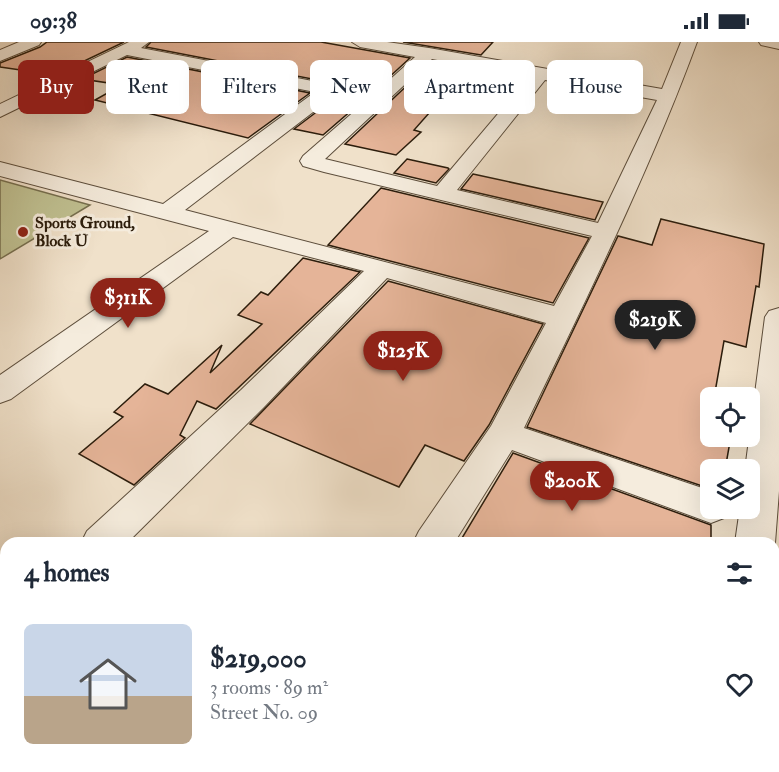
<!DOCTYPE html>
<html lang="en">
<head>
<meta charset="utf-8">
<style>
	:root { --surface:#fff; --page:#f6f6f7; --text:#1f2937; --muted:#747a83; --line:#e0e1e3; --accent:#8f2418 }
	body { margin:0; font-family:"IM FELL Double Pica",serif; background:var(--page); color:var(--text); height:100vh; display:flex; flex-direction:column; font-size:22px; white-space:nowrap }
	* { box-sizing:border-box; margin:0 }
	p { font-size:20px; color:var(--muted) }
	.icon { flex:none; width:33px; height:33px; fill:none; stroke:currentColor; stroke-width:2; stroke-linecap:round; stroke-linejoin:round }
	.map { position:relative; flex:1; overflow:hidden }
	.panel { position:absolute; left:0px; top:495px; width:780px; height:236px; display:flex; flex-direction:column; background:var(--surface); border-radius:18px 18px 0 0; box-shadow:0 6px 24px #0002 }
	.panel>* { flex:none }
	.banner { position:absolute; left:18px; top:18px; width:744px; height:54px; display:flex; gap:12px }
	.controls { position:absolute; left:700px; top:345px; display:grid; gap:12px }
	.controls a { display:grid; place-items:center; width:60px; height:60px; border-radius:9px; background:var(--surface); box-shadow:0 6px 24px #0002; font-size:30px }
	.price { position:absolute; translate:-50% -51px; padding:0 14px; border-radius:21px; background:var(--accent); color:#fff; font-size:20px; line-height:39px; filter:drop-shadow(0 2px 3px #0008) }
	.price::after { content:''; position:absolute; left:50%; top:36px; width:18px; height:14px; margin-left:-9px; background:inherit; clip-path:polygon(0 0,100% 0,50% 100%) }
	.price.on { background:#222; color:#fff }
	ul { padding:0; list-style:none }
	li { display:flex; align-items:center; gap:18px; height:150px; padding:0 24px }
	li+li { border-top:2px solid var(--line) }
	li span { display:grid; place-items:center; flex:none; width:168px; height:120px; border-radius:9px; color:#555 }
	li>.icon { margin-inline-start:auto }
	span .icon { width:72px; height:72px; fill:#fffc; stroke-width:1 }
	li b { font-size:26px }
	h2 { display:flex; justify-content:space-between; align-items:center; height:72px; padding:0 24px; font-size:26px }
	.pill { padding:0 21px; border-radius:9px; background:var(--surface); box-shadow:0 6px 24px #0002; font-size:21px; line-height:54px }
	.pill.on { background:var(--accent); color:#fff }
	.status { display:flex; justify-content:space-between; align-items:center; height:42px; padding:0 30px; background:var(--surface); direction:ltr }
	.status svg { height:16px; fill:currentColor }
	.map>svg:first-child { display:block }
	.green { fill:#c0c192; stroke:#766f4f; stroke-width:1.5 }
	.building { fill:#e5b498; stroke:#2c1d0c; stroke-width:1.5 }
	.lines { fill:none; stroke-linecap:round; stroke-linejoin:round }
	.minor-casing { stroke:#5d4e3c; stroke-width:2 }
	.minor { fill:#f5ecdd; fill-rule:evenodd }
	.poi-dot { fill:#8f2418; stroke:#f5ecdd; stroke-width:2 }
	.labels { text-anchor:middle; dominant-baseline:central; stroke-width:6; stroke-linejoin:round; paint-order:stroke }
	.far-poi-label { font-size:16px; font-weight:bold; fill:#2c1d0c; stroke:#f5ecdd; text-anchor:start }
</style>
</head>
<body>
<div class="status"><b>09:38</b><svg viewBox="0 0 49 12"><path d="M0 12V9h3v3zM5 12V6h3v6zM10 12V3h3v9zM15 12V0h3v12zM26 1h20v11H26zM47 4h2v5h-2z"/></svg></div>
<div class="map">
<svg width="779" height="730" viewBox="0 0 779 730">
	<rect width="100%" height="100%" fill="#f0e1ca"/>
	<filter id="stains"><feTurbulence type="fractalNoise" baseFrequency=".00333" numOctaves="4"/><feColorMatrix values="0 0 0 0 .2 0 0 0 0 .09 0 0 0 0 .02 0 0 0 .5 -.17"/></filter>
	<radialGradient id="worn" r=".72"><stop offset=".6" stop-color="#630" stop-opacity="0"/><stop offset="1" stop-color="#630" stop-opacity=".3"/></radialGradient>
	<path class="green" d="M0 138 90 163 0 217Z"/>
	<path class="building" d="M47 0H124L55 33 0 25V21L40 5Z
		M151 0H321L410 16 374 49 146 5Z
		M403 0H493L481 13Z
		M127 15 310 51 248 96 95 58 122 43 82 37Z
		M433 19 469 26 414 88 421 90 396 113 345 102Z
		M335 56 360 61 323 93 294 87Z
		M407 117 448 126 449 127 436 141 394 131Z
		M473 132 551 149 603 160 595 178 461 147Z
		M381 146 589 196 553 261 328 203Z
		M661 177 764 202 759 245 756 244 746 305 724 299 714 356H711L707 394H731L725 428H711V447L527 385 618 194 652 203Z
		M303 216 360 230 216 367 197 359 180 393 185 396 134 443 79 412 123 375 114 370 145 342 168 352 222 303 210 331 262 282 238 273 261 250 268 253Z
		M388 239 543 282 489 383 464 419 425 403 399 445 250 382Z
		M513 411 711 483V501H459Z"/>
	<g class="lines">
		<g class="minor-casing">
			<path id="minor" d="M19 0H41L39 3 0 19V8Z
				M129 0H149L141 6 375 51 415 15 360 5 352 0H387L429 6 662 47 681 0H697C648 133 585 259 524 386L711 449V466H729L724 476 711 481 512 408 454 501H413L419 489 491 384 546 281 387 236 265 364 127 501H81L87 489 241 348 364 229 233 195 11 357 0 361V333L209 189 0 134V120L163 162 315 50 127 13 0 75V62ZM432 17 529 35 437 144 325 117ZM545 38 657 58 598 181 457 148ZM334 54 365 60 303 114 300 119 303 124 324 130 592 194 554 264 185 168Z
				M759 0H779V7L761 3Z
				M779 266V449L775 501H735L740 466H750V428H745L765 275 769 269Z
				M6 571V617L0 619V573Z
				M261 724H313L311 730H259Z
				M700 724H750V730H700Z"/>
		</g>
		<use href="#minor" class="minor"/>
	</g>
	<circle class="poi-dot" cx="23" cy="190" r="6"/>
	<g class="labels">
		<g class="far-poi-label">
			<text x="35" y="181">Sports Ground,<tspan x="35" dy="18">Block U</tspan></text>
		</g>
	</g>
	<rect width="100%" height="100%" filter="url(#stains)"/>
	<rect width="100%" height="100%" fill="url(#worn)"/>
</svg>
<div class="controls">
<a><svg class="icon" aria-label="locate" viewBox="0 0 24 24"><circle cx="12" cy="12" r="6"/><path d="M12 2v4M12 18v4M2 12h4M18 12h4"/></svg></a>
<a><svg class="icon" aria-label="layers" viewBox="0 0 24 24"><path d="M12 4l9 5-9 5-9-5zM3 14l9 5 9-5"/></svg></a>
</div>
<b class="price" style="left:128px;top:287px">$311K</b>
<b class="price on" style="left:655px;top:309px">$219K</b>
<b class="price" style="left:403px;top:340px">$125K</b>
<b class="price" style="left:572px;top:470px">$200K</b>
<div class="banner">
<a class="pill on">Buy</a>
<a class="pill">Rent</a>
<a class="pill">Filters</a>
<a class="pill">New</a>
<a class="pill">Apartment</a>
<a class="pill">House</a>
</div>
<section class="panel">
<h2>4 homes<svg class="icon" aria-label="filters" viewBox="0 0 24 24"><path d="M4 7h16M4 17h16"/><circle cx="9" cy="7" r="2"/><circle cx="15" cy="17" r="2"/></svg></h2>
<ul>
<li><span style="background:linear-gradient(#c9d6e8 60%,#b9a48a 0)"><svg class="icon" aria-label="home" viewBox="0 0 24 24"><path d="M3 11l9-7 9 7M6 9v11h12V9"/></svg></span><div><b>$219,000</b><p>3 rooms · 89 m²</p><p>Street No. 09</p></div><svg class="icon" aria-label="heart" viewBox="0 0 24 24"><path d="M12 20l-8-8c-3-5 5-10 8-4 3-6 11-1 8 4z"/></svg></li>
</ul>
</section>
</div>
</body>
</html>
